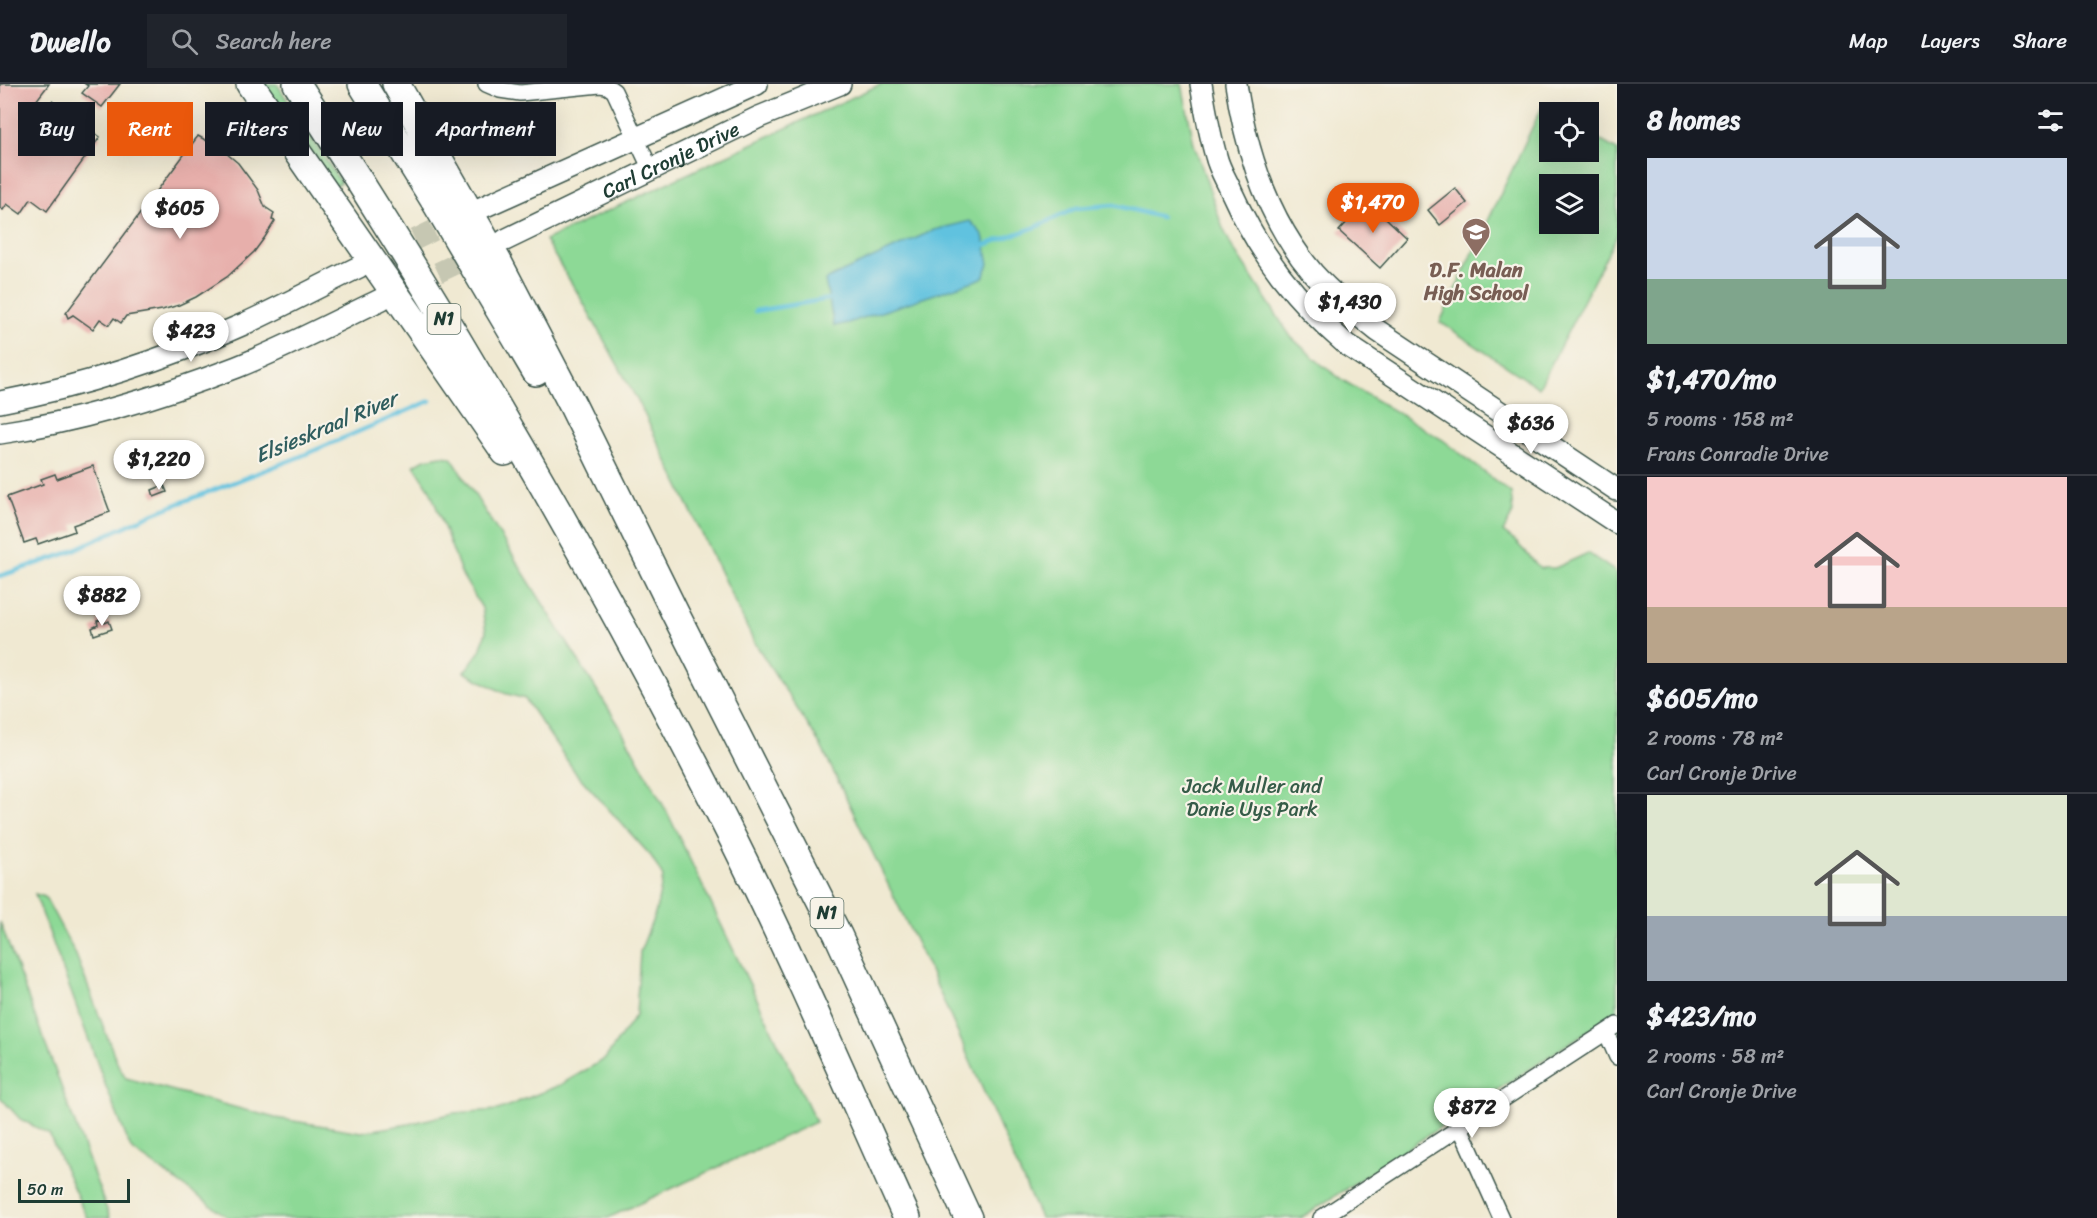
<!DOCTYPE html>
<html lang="en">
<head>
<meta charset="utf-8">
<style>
	:root { --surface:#171b24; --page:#20242c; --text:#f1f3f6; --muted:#9ea1a6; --line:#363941; --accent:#ea580c }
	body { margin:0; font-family:Sriracha,sans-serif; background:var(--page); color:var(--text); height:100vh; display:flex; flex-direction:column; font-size:22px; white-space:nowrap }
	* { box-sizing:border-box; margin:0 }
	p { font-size:20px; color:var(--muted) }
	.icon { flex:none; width:33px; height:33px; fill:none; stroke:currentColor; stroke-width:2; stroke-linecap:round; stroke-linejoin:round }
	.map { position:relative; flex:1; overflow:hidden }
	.details { display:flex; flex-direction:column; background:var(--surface); width:480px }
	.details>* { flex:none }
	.top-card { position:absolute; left:18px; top:18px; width:570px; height:54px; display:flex; gap:12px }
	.tools { position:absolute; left:1539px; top:18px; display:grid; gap:12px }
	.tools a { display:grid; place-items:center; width:60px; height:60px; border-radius:0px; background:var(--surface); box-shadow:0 6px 24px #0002; font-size:30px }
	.scale { position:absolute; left:18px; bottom:15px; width:112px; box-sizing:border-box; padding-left:6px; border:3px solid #1f3d34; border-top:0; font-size:16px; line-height:21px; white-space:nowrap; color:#1f3d34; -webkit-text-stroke:4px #f7f3e8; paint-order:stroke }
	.price { position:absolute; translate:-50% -51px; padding:0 14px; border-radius:21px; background:#fff; color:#222; font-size:20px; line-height:39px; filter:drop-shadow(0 2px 3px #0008) }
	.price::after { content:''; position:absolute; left:50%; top:36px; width:18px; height:14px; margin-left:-9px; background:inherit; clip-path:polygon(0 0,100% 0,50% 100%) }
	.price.current { background:var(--accent); color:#fff }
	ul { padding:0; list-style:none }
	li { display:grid; align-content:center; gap:12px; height:318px; padding:0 30px }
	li+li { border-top:2px solid var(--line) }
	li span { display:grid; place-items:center; height:186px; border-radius:0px; color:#555 }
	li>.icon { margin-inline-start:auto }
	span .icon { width:108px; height:108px; fill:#fffc; stroke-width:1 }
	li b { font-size:26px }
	h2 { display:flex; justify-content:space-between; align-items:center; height:72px; padding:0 30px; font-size:26px }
	.pill { padding:0 21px; border-radius:0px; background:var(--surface); box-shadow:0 6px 24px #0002; font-size:21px; line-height:54px }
	.pill.current { background:var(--accent); color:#fff }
	header { display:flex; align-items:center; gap:36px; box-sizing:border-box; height:84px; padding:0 30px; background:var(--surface); border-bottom:2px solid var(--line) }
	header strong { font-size:28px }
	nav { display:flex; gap:33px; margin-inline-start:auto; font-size:21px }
	.search { width:420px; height:54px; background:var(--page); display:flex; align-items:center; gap:15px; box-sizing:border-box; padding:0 21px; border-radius:0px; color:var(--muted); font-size:22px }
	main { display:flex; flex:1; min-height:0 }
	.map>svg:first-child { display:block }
	.green { fill:#8dd996; stroke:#568b65; stroke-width:1.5; fill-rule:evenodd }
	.water { fill:#61c2df; stroke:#40808a; stroke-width:1.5 }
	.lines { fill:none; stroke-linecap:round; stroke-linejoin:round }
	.stream { stroke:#61c2df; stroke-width:4.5 }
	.building { fill:#e7afab }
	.secondary-tunnel { stroke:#c6c7b2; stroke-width:21; stroke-dasharray:21 10; stroke-linecap:butt }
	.minor-casing { stroke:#3e574c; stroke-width:18 }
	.secondary-casing { stroke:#3e574c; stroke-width:24 }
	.motorway-casing { stroke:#3e574c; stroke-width:30 }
	.minor { stroke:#fff; stroke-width:15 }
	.secondary { stroke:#fff; stroke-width:21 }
	.motorway { stroke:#fff; stroke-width:27 }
	.labels { text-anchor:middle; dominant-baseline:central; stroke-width:4.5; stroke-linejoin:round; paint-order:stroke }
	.shield { fill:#f7f3e8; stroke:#60746a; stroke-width:1.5 }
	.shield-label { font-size:18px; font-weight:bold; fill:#1f3d34 }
	.street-label { font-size:20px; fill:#1f3d34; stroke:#f7f3e8 }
	.education-label { font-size:20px; font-weight:bold; fill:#785e54; stroke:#f7f3e8 }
	.park-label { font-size:20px; fill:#355c48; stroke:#f7f3e8 }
	.water-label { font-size:21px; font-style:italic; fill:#305e5f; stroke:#f7f3e8 }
</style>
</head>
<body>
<header>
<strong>Dwello</strong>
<div class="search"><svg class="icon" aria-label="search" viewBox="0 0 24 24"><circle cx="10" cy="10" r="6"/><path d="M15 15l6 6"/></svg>Search here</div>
<nav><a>Map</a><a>Layers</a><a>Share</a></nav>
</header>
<main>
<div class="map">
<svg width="1617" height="1134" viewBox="0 0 1617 1134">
	<rect width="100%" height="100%" fill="#f7f3e8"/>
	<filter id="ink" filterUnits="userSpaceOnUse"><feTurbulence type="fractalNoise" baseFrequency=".0167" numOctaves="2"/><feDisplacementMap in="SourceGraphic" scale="12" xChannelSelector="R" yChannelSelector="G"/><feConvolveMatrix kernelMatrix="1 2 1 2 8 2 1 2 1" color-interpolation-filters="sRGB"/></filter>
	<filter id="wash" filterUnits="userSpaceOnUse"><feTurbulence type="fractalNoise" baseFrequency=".008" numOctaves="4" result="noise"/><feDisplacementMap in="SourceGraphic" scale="24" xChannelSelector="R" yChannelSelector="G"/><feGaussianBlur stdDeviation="1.35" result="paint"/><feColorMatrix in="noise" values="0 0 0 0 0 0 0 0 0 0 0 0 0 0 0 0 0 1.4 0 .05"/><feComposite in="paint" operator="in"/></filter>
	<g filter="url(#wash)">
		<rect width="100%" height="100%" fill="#f0e9d2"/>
		<path class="green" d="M260 0H277L341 99 335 102Z
			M881 0H1182L1194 60 1222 142 1232 163 1291 253 1322 281 1344 297 1443 356 1511 409 1513 429 1503 448 1516 458 1540 484H1555L1588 469 1617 489V928L1301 1134H1040L931 889 820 660 753 556 640 321 580 213 545 156Z
			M1542 23 1552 28H1550V68H1588L1589 50 1617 66V151L1539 304 1440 238ZM1550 100H1588V140H1550Z
			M441 372 450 373 453 376 620 643 667 728 816 1038 608 1134H229L131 1065 105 1000 35 810 45 813 76 871 118 981 126 994 275 1034 361 1048 409 1040 454 1029 498 1026 560 1001 605 975 636 931 640 868 656 827 663 793 651 772 575 688 525 615 504 609 464 588 480 567 486 548 482 524 462 491 430 406 414 381 425 375Z
			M0 838 110 1134H87L49 1050 20 1035 0 1013Z"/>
		<path class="water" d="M970 137 983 151 989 180 983 194 848 239 834 242 825 196 934 146Z"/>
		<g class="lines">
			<path class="stream" d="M985 161 1036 143 1076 124 1114 121 1161 133
				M755 227 829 215
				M0 492 65 470 154 429 299 373 430 317"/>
		</g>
		<g id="blocks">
			<path class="building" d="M0 0H49L33 21 27 24 21 32 33 41 52 17 100 53 47 127 31 115 21 130 7 120 3 126 0 124Z
				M85 0H120L102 23 82 9 88 2Z
				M198 52 220 64 238 79 258 106 265 123 274 129 272 136 275 137 265 153 254 168 227 193 196 213 179 221 162 226 126 232 121 239 114 234 109 241 100 235 93 245 73 231 68 234 66 229Z
				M1455 104 1467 119 1440 141 1428 126Z
				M1367 116 1407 154 1380 184 1339 147Z
				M93 382 110 428 73 441 75 447 38 460 36 455 24 459 7 413 43 400 41 395 55 390 57 395Z
				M164 401 167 408 154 413 152 406Z
				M103 535 105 539 109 537 112 545 94 551 92 544 98 541 97 537Z"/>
		</g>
	</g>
	<g filter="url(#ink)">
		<use href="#blocks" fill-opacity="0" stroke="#3e574c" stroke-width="1.5"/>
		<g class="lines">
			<path class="secondary-tunnel" d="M359 183 461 133
				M382 215 481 168"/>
			<g class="minor-casing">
				<path id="minor" d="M486 0 500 6 520 9 600 1 607 2 614 7 651 86
					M1606 948 1617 973
					M1460 1043 1501 1134
					M1321 1134 1617 941"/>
			</g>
			<g class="secondary-casing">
				<g id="secondary">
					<path d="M1201 0C1205 24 1209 48 1216 72 1219 85 1227 97 1232 109 1260 171 1296 217 1347 261L1617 439"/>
					<path d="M1236 0C1246 67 1269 137 1313 189 1333 211 1355 229 1378 247L1617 406"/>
					<path d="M481 124 757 0"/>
					<path id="s1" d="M505 156 759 33 840 0"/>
					<path d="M0 318C84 302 166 275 244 240 283 222 320 202 359 183"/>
					<path d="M0 349C82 337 160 313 237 283 287 263 334 238 382 215"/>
				</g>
			</g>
			<g class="motorway-casing">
				<path id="motorway" d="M250 0 505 368
					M297 0C456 244 604 497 734 757 796 881 850 1008 907 1134
					M362 0 436 119 536 288
					M396 0 498 178 572 320 675 529 838 851 968 1134"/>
			</g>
			<use href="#minor" class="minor"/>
			<use href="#secondary" class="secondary"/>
			<use href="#motorway" class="motorway"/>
		</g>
	</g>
	<defs>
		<g id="school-pin" transform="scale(1.5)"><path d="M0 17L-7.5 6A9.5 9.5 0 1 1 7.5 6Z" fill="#8d6e63" stroke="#f7f3e8"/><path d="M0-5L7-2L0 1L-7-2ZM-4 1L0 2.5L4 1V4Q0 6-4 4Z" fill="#fff"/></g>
	</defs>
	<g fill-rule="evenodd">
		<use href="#school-pin" x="1476" y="148"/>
	</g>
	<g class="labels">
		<g class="shield">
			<rect x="427.5" y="220" width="33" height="30" rx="4.5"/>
			<rect x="810.5" y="814" width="33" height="30" rx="4.5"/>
		</g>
		<g class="shield-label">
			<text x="444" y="235">N1</text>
			<text x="827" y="829">N1</text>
		</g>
		<g class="street-label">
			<text stroke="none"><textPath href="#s1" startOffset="184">Carl Cronje Drive</textPath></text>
		</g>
		<g class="education-label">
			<text x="1476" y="186">D.F. Malan<tspan x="1476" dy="23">High School</tspan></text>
		</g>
		<g class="park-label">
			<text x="1252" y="702">Jack Muller and<tspan x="1252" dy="23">Danie Uys Park</tspan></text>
		</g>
		<g class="water-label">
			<text transform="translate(326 343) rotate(-23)">Elsieskraal River</text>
		</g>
	</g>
</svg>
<div class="tools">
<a><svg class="icon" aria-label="locate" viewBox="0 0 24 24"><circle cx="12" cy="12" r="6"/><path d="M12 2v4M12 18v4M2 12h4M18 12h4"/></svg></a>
<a><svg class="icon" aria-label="layers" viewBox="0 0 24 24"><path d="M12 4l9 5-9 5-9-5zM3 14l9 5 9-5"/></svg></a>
</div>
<div class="scale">50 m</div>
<b class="price current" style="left:1373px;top:150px">$1,470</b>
<b class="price" style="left:180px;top:156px">$605</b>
<b class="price" style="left:1350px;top:250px">$1,430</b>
<b class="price" style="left:191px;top:279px">$423</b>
<b class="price" style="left:1531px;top:371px">$636</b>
<b class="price" style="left:159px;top:407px">$1,220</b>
<b class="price" style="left:102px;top:543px">$882</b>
<b class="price" style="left:1472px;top:1055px">$872</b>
<div class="top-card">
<a class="pill">Buy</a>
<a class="pill current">Rent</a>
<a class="pill">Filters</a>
<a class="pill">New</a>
<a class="pill">Apartment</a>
</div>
</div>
<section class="details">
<h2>8 homes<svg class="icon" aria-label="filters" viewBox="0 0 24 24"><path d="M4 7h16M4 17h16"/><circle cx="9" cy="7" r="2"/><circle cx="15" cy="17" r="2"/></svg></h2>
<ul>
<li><span style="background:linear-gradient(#c9d6e8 65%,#7fa58c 0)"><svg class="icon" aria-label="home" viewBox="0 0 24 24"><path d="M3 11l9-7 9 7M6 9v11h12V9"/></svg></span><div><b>$1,470/mo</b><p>5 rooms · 158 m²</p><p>Frans Conradie Drive</p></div></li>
<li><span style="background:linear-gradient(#f6c9c9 70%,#b9a48a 0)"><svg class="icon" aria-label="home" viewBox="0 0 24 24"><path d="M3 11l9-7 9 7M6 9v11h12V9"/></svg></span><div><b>$605/mo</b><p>2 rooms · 78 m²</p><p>Carl Cronje Drive</p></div></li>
<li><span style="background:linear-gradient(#dfe7d0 65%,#9aa5b1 0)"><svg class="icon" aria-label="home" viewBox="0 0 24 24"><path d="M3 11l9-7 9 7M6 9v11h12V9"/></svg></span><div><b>$423/mo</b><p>2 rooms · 58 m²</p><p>Carl Cronje Drive</p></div></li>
</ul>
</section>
</main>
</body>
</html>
